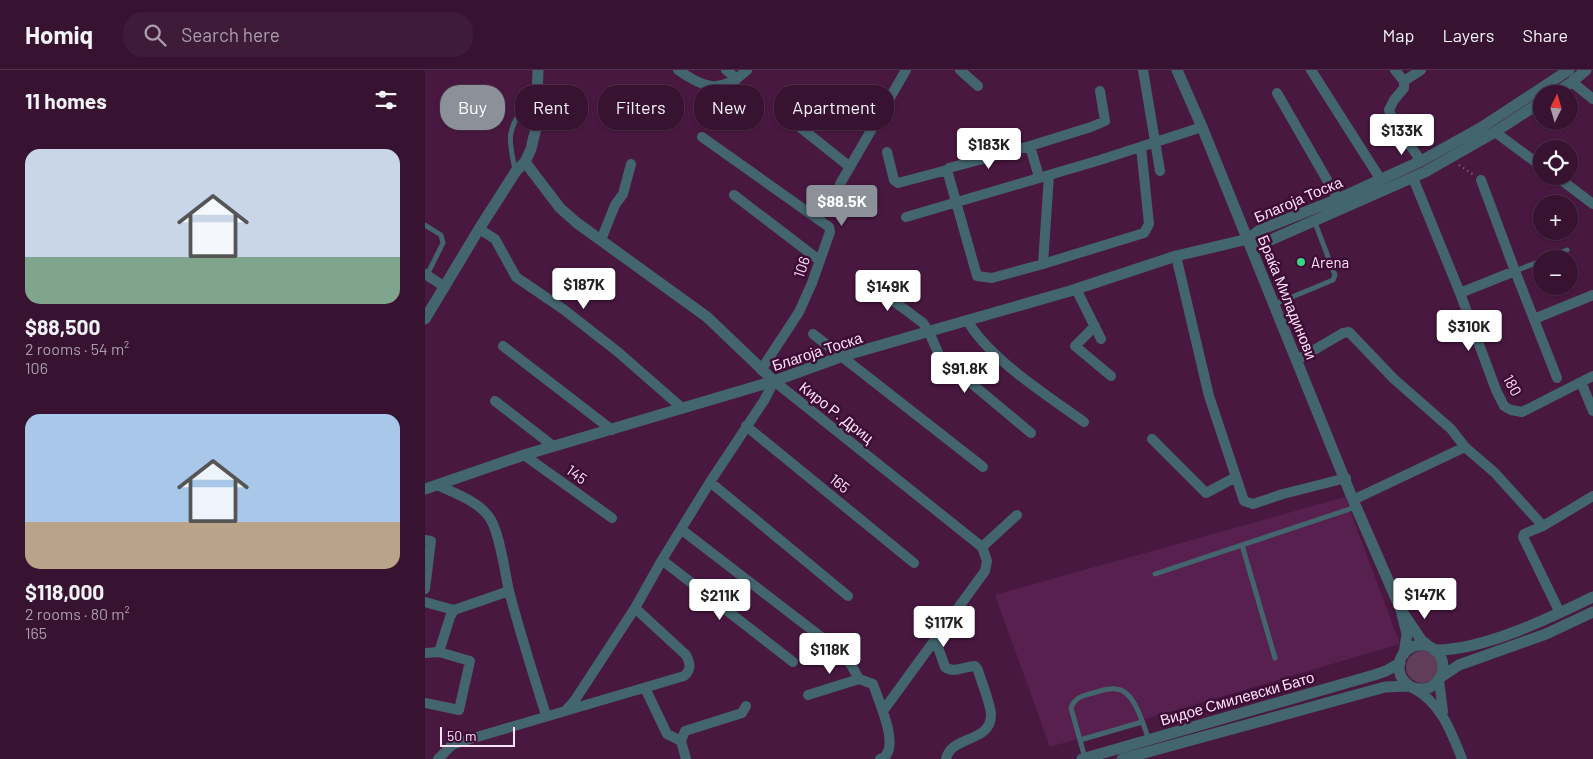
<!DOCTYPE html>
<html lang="en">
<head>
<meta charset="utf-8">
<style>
	:root { --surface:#371231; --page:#3e1b39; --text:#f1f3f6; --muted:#aa9eab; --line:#51324d; --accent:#8c9099 }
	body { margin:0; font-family:Barlow,sans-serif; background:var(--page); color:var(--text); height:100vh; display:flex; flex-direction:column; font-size:19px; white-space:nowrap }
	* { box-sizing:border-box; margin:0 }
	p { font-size:16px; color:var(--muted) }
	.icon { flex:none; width:28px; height:28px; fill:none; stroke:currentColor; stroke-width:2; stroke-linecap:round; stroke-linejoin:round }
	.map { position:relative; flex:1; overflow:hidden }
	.sheet { display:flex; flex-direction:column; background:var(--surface); width:425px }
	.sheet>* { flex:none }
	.banner { position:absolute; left:15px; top:15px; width:475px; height:45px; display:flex; gap:10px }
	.needle { width:32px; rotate:5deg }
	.fabs { position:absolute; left:1108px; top:15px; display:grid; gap:10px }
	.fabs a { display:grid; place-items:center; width:45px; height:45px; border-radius:50%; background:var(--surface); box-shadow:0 1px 4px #0004,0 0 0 1px var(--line); font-size:25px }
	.scale { position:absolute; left:15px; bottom:12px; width:75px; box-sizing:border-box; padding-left:5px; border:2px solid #fbe2f5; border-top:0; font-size:14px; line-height:18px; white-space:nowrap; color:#fbe2f5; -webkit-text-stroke:4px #3e0d37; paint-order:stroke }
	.price { position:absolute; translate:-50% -42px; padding:0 11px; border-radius:5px; background:#fff; color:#222; font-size:16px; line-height:32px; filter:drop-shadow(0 1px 2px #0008) }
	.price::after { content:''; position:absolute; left:50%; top:30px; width:15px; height:11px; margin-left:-8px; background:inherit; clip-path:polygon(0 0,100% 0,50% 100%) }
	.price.on { background:var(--accent); color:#fff }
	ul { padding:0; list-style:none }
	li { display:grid; align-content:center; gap:10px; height:265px; padding:0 25px }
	li span { display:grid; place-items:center; height:155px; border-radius:15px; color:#555 }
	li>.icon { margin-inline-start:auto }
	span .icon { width:90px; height:90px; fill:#fffc; stroke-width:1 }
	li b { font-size:21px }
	h2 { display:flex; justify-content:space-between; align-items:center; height:60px; padding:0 25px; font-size:21px }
	.chip { padding:0 18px; border-radius:20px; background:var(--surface); box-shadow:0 1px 4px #0004,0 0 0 1px var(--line); font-size:18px; line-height:45px }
	.chip.on { background:var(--accent); color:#fff }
	header { display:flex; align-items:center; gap:30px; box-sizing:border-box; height:70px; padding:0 25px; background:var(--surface); border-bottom:1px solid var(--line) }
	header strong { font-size:24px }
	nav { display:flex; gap:28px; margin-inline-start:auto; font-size:18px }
	.search { width:350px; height:45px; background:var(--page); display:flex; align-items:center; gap:12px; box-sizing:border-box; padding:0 18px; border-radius:20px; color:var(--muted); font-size:19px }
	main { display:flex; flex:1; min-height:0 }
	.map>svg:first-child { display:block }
	.built { fill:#57204e }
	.green { fill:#603d59 }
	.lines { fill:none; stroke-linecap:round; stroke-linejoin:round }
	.path { stroke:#977090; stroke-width:2; stroke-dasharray:1 4; stroke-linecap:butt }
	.service { stroke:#43666e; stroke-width:5 }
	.minor { stroke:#43666e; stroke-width:10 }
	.tertiary { stroke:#43666e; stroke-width:11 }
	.poi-dot { fill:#35d881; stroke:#3e0d37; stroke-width:2 }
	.labels { text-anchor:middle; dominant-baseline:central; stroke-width:5; stroke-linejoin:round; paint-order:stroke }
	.street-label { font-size:15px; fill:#fbe2f5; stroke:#3e0d37 }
	.poi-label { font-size:15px; fill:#fbe2f5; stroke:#3e0d37; text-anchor:start }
</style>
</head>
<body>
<header>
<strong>Homiq</strong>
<div class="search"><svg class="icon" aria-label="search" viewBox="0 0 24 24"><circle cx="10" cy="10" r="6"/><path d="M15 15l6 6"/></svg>Search here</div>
<nav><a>Map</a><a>Layers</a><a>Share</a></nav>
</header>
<main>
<section class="sheet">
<h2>11 homes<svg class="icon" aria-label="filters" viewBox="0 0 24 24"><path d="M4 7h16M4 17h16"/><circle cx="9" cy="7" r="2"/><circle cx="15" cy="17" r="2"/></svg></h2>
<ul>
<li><span style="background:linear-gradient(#c9d6e8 70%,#7fa58c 0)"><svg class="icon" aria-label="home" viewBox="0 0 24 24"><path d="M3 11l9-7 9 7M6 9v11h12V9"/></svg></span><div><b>$88,500</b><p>2 rooms · 54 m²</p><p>106</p></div></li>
<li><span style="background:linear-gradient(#a9c7e8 70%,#b9a48a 0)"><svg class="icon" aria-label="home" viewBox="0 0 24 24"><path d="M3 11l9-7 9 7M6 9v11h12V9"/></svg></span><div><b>$118,000</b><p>2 rooms · 80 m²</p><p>165</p></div></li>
</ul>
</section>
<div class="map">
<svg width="1168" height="689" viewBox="0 0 1168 689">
	<rect width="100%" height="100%" fill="#491841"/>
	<path class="built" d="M920 427 975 574 625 677 570 525Z"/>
	<path class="green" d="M981 597a16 16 0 1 1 32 0a16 16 0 1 1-32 0Z"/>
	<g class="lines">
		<path class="path" d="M1034 95 1049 105"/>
		<path class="service" d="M90 100C85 73 80 62 98 39L111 36
			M0 155 16 165 18 173 2 205
			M1121 189 1142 180
			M1090 201 1116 191
			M850 234 908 210 910 205 889 150
			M817 475 850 588
			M730 504 931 437
			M655 670 717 652
			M660 688 646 638C650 627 658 626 668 623 675 621 683 618 691 619 710 620 718 655 724 670"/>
		<path class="minor" d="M253 0C280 19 296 24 322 0
			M301 0 312 9
			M535 0 553 16
			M718 0 735 101
			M886 0 956 110
			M970 0 979 11V18L969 30 964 40 968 51 996 91
			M979 11 996 0
			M1147 12 1168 29
			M852 23 913 129
			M366 50 425 97
			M1070 62 1116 96
			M277 67 404 157 405 162 387 213 374 242 336 300
			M605 76 614 107
			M462 82 469 110 473 113 522 100
			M624 105 618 194 719 163 724 154 716 77
			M1131 106 1168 134
			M988 108 1035 223 1071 320 1079 336 1086 340 1097 342 1168 306
			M415 114 481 0
			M309 125 394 190
			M481 147 675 90 777 57
			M54 159 70 169 91 207 138 239 193 282 257 338
			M176 170 190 135 198 124 206 94
			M751 186 784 326 819 431 828 434 858 424 921 408
			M618 194 567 208 552 206 522 100 524 98 605 76 666 57 680 51 675 21
			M1090 201 1132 308
			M0 204 20 217
			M438 208 498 253 504 262 515 287 606 363
			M651 219 676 269
			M1035 223 1090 201 1056 110
			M1109 249 1168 225
			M542 250C564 289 623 326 659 352
			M670 256 650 276 686 306
			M388 264 558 397
			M78 276 187 360
			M872 290 918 263 924 262 969 309 1026 359 1040 377
			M1156 312 1168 341
			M70 331 128 376
			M321 356 489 493
			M727 369 781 423 811 407
			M99 385 187 448
			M285 412 423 526
			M12 415C29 423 53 431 64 447 74 459 80 503 84 521 95 563 108 604 121 645
			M928 430 1040 377 1070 403 1118 456
			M257 460 404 573
			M0 470 6 471 0 519
			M557 477 592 445
			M237 490 368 592
			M0 532 29 540
			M1135 543 1098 467 1099 464 1118 456 1168 426
			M510 569 520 597C529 604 540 596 550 596L553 600C556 611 566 635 566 645 566 673 526 665 521 689
			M0 583 14 582 25 547 29 540 84 521
			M425 593 434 609 448 614C453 630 478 682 455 689
			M1014 610 1018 642
			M220 618 242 664 256 671
			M988 618C1016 633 1026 661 1037 689
			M383 625 434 609
			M0 633 34 640 45 591 14 582
			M141 640 150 630 210 538 237 490 285 412 340 329 349 311 557 477 562 491 560 501 458 641
			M13 689 27 675 35 672 259 606C267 599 265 593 261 585L210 538
			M261 689 256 671 260 661 317 643 321 636"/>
		<path class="tertiary" d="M752 0 777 57 928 430 976 540 997 571 1005 577
			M1129 24 1147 12 1161 0
			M100 92 135 138 152 153 282 247 349 311
			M823 169 839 173 1000 102 1070 62 1116 32
			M0 249 54 159 91 101 100 92 106 79 111 58 113 0
			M0 419 99 385 349 311 418 286 645 221 751 186 823 169 835 160 913 129 996 91 1057 57 1144 0
			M977 544 982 564 979 584
			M974 597a22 22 0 1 1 44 0a22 22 0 1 1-44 0Z
			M1009 580C1057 581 1125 548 1168 527
			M1016 607 1034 595 1121 564 1168 542
			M657 689 949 605 961 601 975 593
			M697 689 960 617 984 616"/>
	</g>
	<circle class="poi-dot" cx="876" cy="192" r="5"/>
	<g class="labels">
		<g class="street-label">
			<text transform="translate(873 129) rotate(-23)">Благоја Тоска</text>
			<text transform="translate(376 197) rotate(-71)">106</text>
			<text transform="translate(863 227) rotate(68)">Браќа Миладинови</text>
			<text transform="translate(392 281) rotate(-18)">Благоја Тоска</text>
			<text transform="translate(1088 315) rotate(61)">180</text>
			<text transform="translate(412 342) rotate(38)">Киро Р. Дриц</text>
			<text transform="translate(152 404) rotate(36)">145</text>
			<text transform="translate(415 413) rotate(39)">165</text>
			<text transform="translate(812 628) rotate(-16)">Видое Смилевски Бато</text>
		</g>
		<g class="poi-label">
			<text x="886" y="192">Arena</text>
		</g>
	</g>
</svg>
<div class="fabs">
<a><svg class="needle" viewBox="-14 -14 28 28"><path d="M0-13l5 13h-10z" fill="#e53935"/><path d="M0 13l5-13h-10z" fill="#aa9eab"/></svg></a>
<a><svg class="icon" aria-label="locate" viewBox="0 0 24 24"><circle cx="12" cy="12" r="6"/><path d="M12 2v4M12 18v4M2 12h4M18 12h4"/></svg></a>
<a>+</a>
<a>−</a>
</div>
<div class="scale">50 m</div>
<b class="price" style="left:977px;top:86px">$133K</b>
<b class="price" style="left:564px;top:100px">$183K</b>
<b class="price on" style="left:417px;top:157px">$88.5K</b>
<b class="price" style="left:159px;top:240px">$187K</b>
<b class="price" style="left:463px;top:242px">$149K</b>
<b class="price" style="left:1044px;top:282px">$310K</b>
<b class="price" style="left:540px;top:324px">$91.8K</b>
<b class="price" style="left:1000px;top:550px">$147K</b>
<b class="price" style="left:295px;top:551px">$211K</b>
<b class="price" style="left:519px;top:578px">$117K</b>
<b class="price" style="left:405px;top:605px">$118K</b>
<div class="banner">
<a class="chip on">Buy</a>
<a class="chip">Rent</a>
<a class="chip">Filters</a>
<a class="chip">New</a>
<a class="chip">Apartment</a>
</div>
</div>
</main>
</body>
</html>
